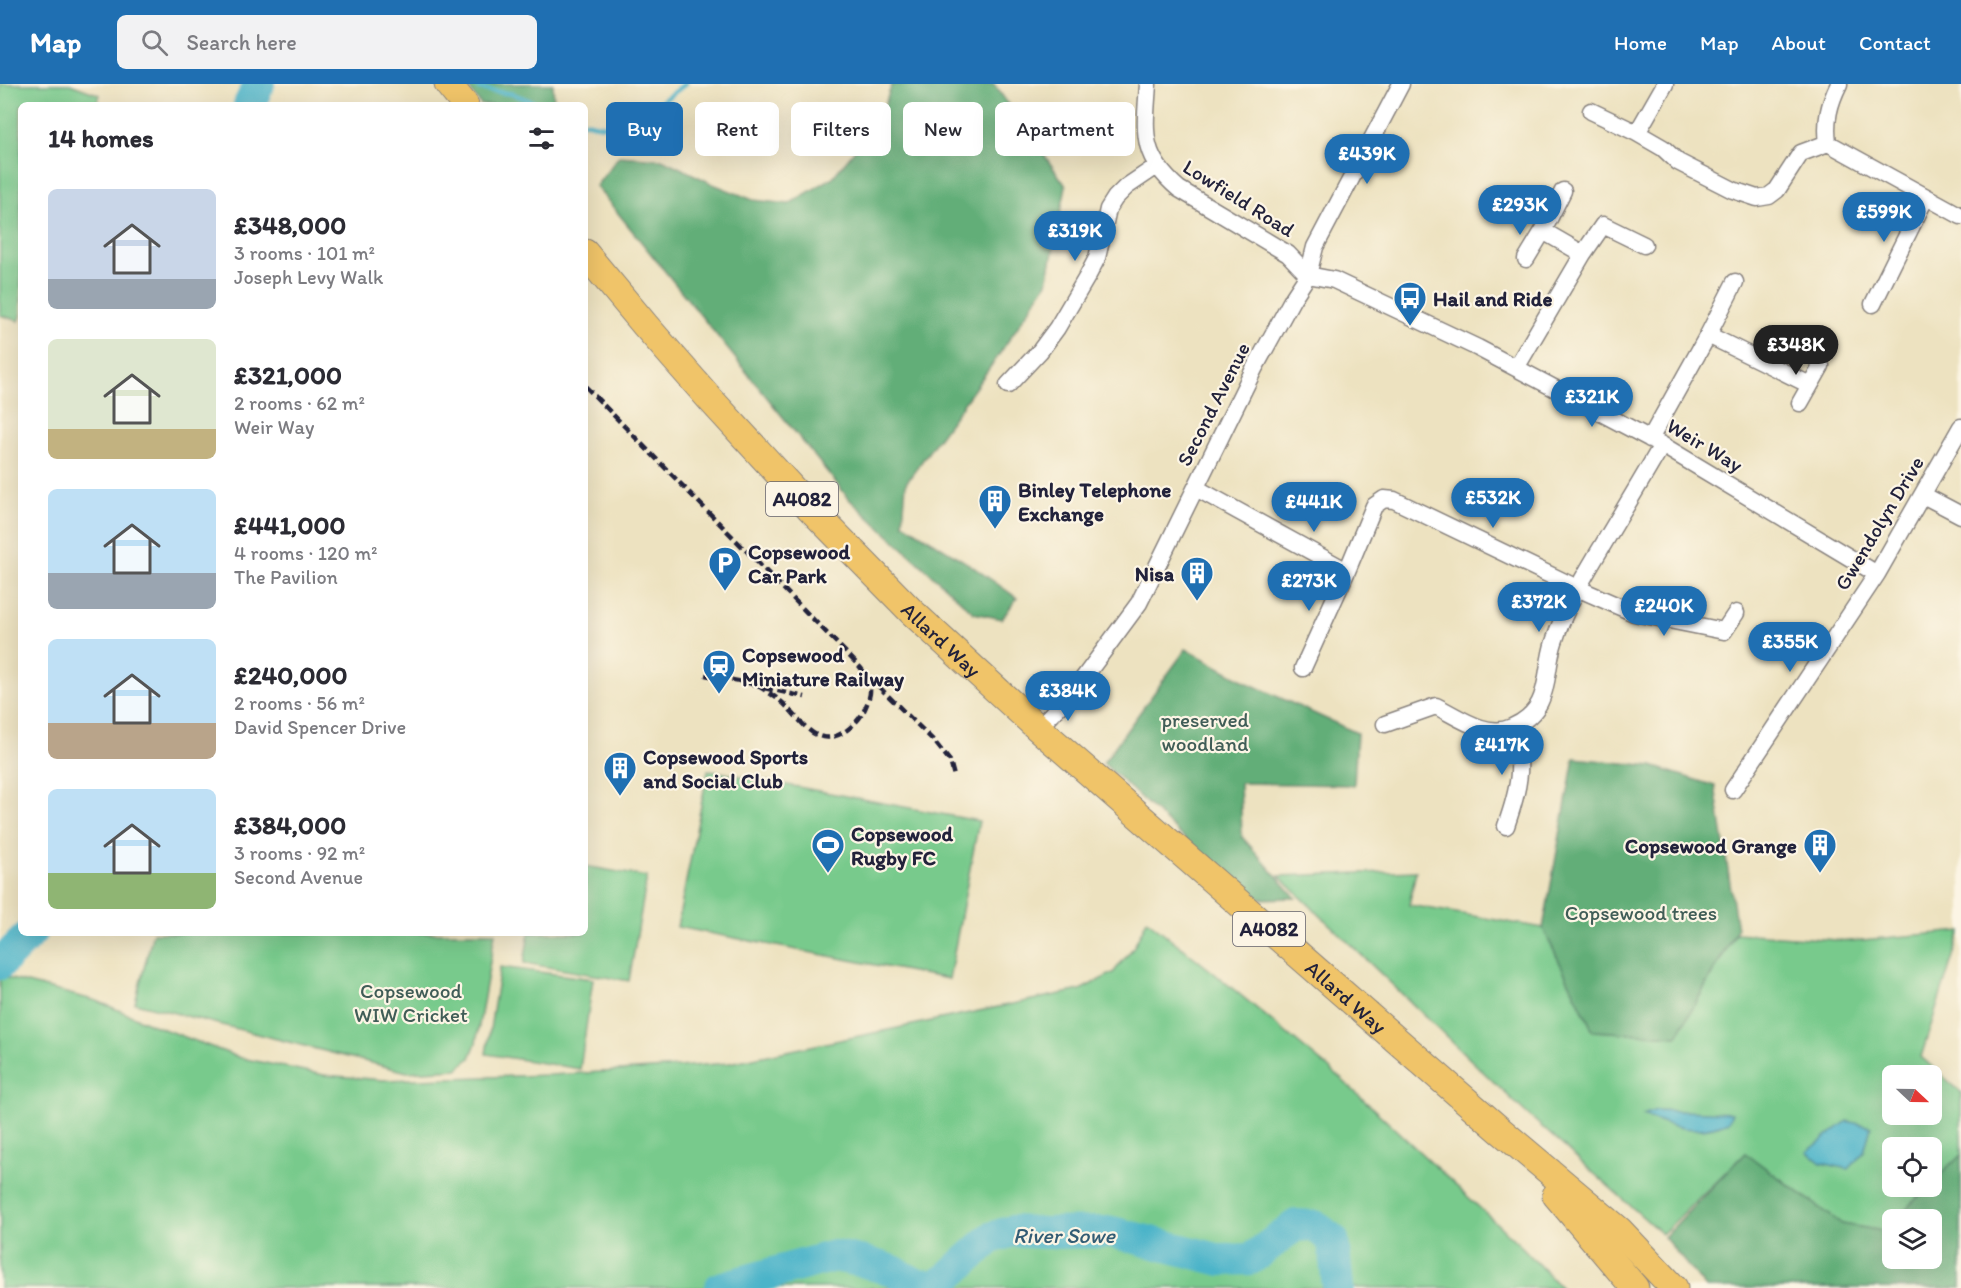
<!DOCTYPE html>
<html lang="en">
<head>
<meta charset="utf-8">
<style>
	:root { --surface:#fff; --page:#f2f2f3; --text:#2b2b33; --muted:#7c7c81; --accent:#1f6fb2 }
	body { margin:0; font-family:Itim,sans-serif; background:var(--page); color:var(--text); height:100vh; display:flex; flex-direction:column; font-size:22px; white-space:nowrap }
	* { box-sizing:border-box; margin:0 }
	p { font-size:20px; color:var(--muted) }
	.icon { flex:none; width:33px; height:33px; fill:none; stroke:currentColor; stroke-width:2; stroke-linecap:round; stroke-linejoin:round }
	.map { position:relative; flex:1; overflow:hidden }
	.panel { position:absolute; left:18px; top:18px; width:570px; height:834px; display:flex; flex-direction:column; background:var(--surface); border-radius:9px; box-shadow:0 6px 24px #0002 }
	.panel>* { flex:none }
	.top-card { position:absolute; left:606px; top:18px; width:570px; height:54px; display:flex; gap:12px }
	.needle { width:39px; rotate:112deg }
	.tools { position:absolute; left:1882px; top:981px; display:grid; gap:12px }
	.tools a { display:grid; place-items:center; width:60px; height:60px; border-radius:9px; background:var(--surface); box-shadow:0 6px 24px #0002; font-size:30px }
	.price { position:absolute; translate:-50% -51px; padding:0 14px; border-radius:21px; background:var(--accent); color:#fff; font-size:20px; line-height:39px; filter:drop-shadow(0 2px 3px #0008) }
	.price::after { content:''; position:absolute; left:50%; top:36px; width:18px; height:14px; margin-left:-9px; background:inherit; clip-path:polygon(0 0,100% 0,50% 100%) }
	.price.current { background:#222; color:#fff }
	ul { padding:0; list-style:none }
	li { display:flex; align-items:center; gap:18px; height:150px; padding:0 30px }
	li span { display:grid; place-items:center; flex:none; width:168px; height:120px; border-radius:9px; color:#555 }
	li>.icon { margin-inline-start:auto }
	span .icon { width:72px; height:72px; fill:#fffc; stroke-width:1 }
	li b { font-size:26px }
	h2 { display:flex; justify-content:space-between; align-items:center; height:72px; padding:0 30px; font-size:26px }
	.pill { padding:0 21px; border-radius:9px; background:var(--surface); box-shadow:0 6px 24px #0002; font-size:21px; line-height:54px }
	.pill.current { background:var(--accent); color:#fff }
	header { display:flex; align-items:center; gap:36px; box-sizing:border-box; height:84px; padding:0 30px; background:var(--accent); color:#fff }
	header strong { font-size:28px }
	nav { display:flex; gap:33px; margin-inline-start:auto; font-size:21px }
	.search { width:420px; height:54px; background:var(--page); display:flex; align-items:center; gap:15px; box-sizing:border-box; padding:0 21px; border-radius:9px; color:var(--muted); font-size:22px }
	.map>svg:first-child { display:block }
	.green { fill:#78ca8c; stroke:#4d7664; stroke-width:1.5; fill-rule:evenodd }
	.forest { fill:#62ae78; stroke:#42685a; stroke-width:1.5 }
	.water { fill:#4bb4c9; stroke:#366b82; stroke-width:1.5 }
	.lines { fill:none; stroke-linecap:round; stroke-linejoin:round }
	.stream { stroke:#4bb4c9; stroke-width:5 }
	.river { stroke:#4bb4c9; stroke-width:32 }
	.minor-casing { stroke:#88827e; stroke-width:19 }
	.primary-casing { stroke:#88827e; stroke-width:29 }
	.minor { stroke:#fff; stroke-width:16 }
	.primary { stroke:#f0c469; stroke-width:27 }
	.rail { stroke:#22223b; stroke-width:4.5; stroke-dasharray:9 4.5; stroke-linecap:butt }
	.labels { text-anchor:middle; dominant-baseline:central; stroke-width:4.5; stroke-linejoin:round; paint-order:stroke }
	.shield { fill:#fcf5e5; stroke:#63616e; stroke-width:1.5 }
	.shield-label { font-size:20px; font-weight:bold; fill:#22223b }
	.street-label { font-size:21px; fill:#22223b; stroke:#fcf5e5 }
	.poi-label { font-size:21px; font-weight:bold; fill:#22223b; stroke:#fcf5e5; text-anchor:start }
	.park-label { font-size:21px; fill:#405d57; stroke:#fcf5e5 }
	.water-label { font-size:22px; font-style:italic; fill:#325c74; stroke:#fcf5e5 }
</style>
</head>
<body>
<header>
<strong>Map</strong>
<div class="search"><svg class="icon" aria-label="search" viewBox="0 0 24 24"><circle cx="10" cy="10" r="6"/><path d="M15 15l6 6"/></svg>Search here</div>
<nav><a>Home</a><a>Map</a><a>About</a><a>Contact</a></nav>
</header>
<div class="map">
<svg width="1961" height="1204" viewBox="0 0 1961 1204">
	<rect width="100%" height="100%" fill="#fcf5e5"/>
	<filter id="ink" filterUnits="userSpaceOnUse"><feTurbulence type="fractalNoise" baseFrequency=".0167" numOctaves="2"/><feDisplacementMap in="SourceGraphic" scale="12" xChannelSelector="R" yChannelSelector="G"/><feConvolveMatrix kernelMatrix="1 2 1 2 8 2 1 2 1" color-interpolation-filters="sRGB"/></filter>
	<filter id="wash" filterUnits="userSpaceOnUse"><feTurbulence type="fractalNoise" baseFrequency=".008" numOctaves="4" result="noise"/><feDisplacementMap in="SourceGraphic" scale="24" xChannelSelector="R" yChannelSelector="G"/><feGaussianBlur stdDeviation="1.35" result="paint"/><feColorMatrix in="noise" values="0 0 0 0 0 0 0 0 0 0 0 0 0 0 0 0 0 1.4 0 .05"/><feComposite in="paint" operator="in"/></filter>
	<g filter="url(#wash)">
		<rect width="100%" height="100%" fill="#ede2c0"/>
		<path class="green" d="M0 0H70L100 11 96 21H21V232L19 237 0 231Z
			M708 686 979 737 949 895 677 843Z
			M585 782 647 793 629 897 524 879 529 849H585Z
			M1416 787 1409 821 1543 844 1593 947 1677 952 1736 849 1851 857 1961 847 1921 973 1961 1008V1071L1932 1099V1064H1893V1102L1929 1103 1895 1135 1893 1136 1883 1147 1842 1140 1745 1069 1662 1150 1524 1027 1279 792ZM1893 992H1932V1030H1893Z
			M1147 836 1214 889 1338 992 1523 1164 1561 1204H0V892L97 917 158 943 241 974 324 991 383 996 550 991 652 985 729 979 1080 906 1113 889 1133 864Z
			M153 849H495L476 959 470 974 457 985 407 988 135 919Z
			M500 883 593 895 580 985 486 970Z"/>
		<path class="forest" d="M466 0H553L554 21H481Z
			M892 0H994L1066 102 1047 199 996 275 906 399 903 439 972 482 1017 514 1002 535 974 529 850 416 596 102 619 72 662 75 713 100 753 116 789 120 832 94 880 35Z
			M1186 565 1250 600 1357 649 1354 701 1240 699 1242 753 1296 814 1250 815 1103 679Z
			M1574 674 1652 682 1715 702 1737 845 1677 952 1593 947 1543 844Z
			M1745 1069 1842 1140 1883 1147 1893 1138V1174H1932V1136L1895 1135 1929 1103 1932 1102V1099L1961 1071V1204H1706L1664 1153Z"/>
		<path class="water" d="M1656 1026 1732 1029 1728 1038C1696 1052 1673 1043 1643 1031Z
			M1847 1037 1871 1043 1864 1068 1849 1085 1821 1079 1807 1068Z"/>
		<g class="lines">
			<path class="stream" d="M479 5 513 10 541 21
				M585 38C603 43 618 44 636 37L685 0"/>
			<path class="river" d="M249 21 259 0
				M0 880 31 849
				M720 1204 834 1172 865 1178 893 1187 918 1201 938 1202 991 1154 1012 1147 1046 1149 1112 1148 1221 1176 1251 1175 1296 1141 1315 1142 1333 1156 1338 1204"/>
		</g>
	</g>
	<g filter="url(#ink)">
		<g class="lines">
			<g class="minor-casing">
				<path id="minor" d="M1148 0C1145 47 1139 71 1179 105L1288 170 1308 191
					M1665 0 1637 49 1663 64 1678 78 1733 106 1757 114 1769 112 1777 106 1801 69 1828 59
					M1839 0C1829 20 1825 37 1828 59L1961 132
					M1591 27 1637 49
					M1563 107 1543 147 1583 170 1603 141 1644 161
					M1526 175 1543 147
					M1308 191 1334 196 1478 264 1662 361 1877 490
					M1873 220 1926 113
					M1708 251 1810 301
					M1516 284 1583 170
					M1008 301 1040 267 1057 244 1087 193 1097 174 1108 125 1115 114 1126 103 1157 82
					M1800 319 1821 282
					M1650 355 1708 251 1735 198
					M1196 404 1347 487 1374 422 1384 415 1394 416 1577 504 1634 529 1724 547 1736 529
					M1923 411 1961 431
					M1303 584 1347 487
					M1385 640 1436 622C1458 633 1487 655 1512 643 1553 625 1543 591 1554 558 1565 523 1585 491 1604 459 1623 427 1643 394 1662 361
					M1038 644 1074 607 1139 519 1254 285 1293 214 1308 191 1315 163 1401 0
					M1733 706 1877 490 1961 343
					M1506 742C1519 705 1524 682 1514 643"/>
			</g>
			<g class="primary-casing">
				<g id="primary">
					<path d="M448 0 465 21"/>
					<path id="s1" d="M585 169 645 241 710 315 809 423 912 528 1038 644 1501 1047 1619 1146 1674 1204"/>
					<path d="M1556 1111 1635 1204"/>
				</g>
			</g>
			<use href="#minor" class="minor"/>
			<use href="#primary" class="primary"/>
			<path class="rail" d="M585 302 860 583C869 594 873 603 868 617 864 629 858 638 847 646 817 667 804 639 786 622 779 615 768 608 760 603 747 597 719 594 705 591
				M869 593 934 657 950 677 954 692
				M764 604 805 613"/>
		</g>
	</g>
	<defs>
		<g id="bus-pin" transform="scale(1.725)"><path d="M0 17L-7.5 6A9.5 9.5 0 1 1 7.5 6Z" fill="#1f6fb2" stroke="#fcf5e5"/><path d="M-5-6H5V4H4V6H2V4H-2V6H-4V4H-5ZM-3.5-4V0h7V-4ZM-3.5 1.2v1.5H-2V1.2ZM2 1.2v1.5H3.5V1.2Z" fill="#fff"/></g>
		<g id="building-pin" transform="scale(1.725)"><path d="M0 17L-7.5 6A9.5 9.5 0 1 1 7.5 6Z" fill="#1f6fb2" stroke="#fcf5e5"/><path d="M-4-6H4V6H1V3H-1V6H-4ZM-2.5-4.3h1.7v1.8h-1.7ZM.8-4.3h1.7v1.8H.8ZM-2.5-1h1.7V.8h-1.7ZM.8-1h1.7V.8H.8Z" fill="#fff"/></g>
		<g id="parking-pin" transform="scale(1.725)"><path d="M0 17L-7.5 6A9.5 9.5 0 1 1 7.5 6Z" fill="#1f6fb2" stroke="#fcf5e5"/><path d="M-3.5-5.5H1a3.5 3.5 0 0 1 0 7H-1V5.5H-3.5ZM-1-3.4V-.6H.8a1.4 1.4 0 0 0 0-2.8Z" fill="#fff"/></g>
		<g id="station-pin" transform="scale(1.725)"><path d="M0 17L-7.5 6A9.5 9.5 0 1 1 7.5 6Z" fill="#1f6fb2" stroke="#fcf5e5"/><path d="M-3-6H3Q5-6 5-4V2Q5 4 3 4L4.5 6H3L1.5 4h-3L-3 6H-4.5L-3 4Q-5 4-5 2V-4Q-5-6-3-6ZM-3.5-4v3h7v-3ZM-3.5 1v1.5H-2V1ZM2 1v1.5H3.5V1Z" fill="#fff"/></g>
		<g id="stadium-pin" transform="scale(1.725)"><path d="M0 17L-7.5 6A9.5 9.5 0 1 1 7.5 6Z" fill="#1f6fb2" stroke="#fcf5e5"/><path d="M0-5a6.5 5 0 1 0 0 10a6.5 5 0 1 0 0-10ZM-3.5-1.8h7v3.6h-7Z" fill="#fff"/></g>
	</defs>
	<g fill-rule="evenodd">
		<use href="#bus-pin" x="1410" y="214"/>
		<use href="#building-pin" x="995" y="417"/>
		<use href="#parking-pin" x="725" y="479"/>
		<use href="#building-pin" x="1197" y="489"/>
		<use href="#station-pin" x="719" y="582"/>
		<use href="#building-pin" x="620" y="684"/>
		<use href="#stadium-pin" x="828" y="761"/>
		<use href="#building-pin" x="1820" y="761"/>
	</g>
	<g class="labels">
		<g class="shield">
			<rect x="766" y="398" width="72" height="34" rx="4.5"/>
			<rect x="1233" y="828" width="72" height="34" rx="4.5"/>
		</g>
		<g class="shield-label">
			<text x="802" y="415">A4082</text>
			<text x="1269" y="845">A4082</text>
		</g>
		<g class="street-label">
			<text transform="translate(1239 114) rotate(32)">Lowfield Road</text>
			<text transform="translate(1213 320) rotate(-63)">Second Avenue</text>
			<text transform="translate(1705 361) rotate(31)">Weir Way</text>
			<text transform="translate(1879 439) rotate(-59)">Gwendolyn Drive</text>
			<text stroke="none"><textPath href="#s1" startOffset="526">Allard Way</textPath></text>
			<text stroke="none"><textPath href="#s1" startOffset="1066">Allard Way</textPath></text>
		</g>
		<g class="poi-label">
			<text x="1433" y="214">Hail and Ride</text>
			<text x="1018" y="405">Binley Telephone<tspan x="1018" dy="24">Exchange</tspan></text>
			<text x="748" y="467">Copsewood<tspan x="748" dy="24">Car Park</tspan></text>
			<text x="1174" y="489" text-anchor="end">Nisa</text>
			<text x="742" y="570">Copsewood<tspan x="742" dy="24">Miniature Railway</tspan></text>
			<text x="643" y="672">Copsewood Sports<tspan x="643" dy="24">and Social Club</tspan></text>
			<text x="851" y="749">Copsewood<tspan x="851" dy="24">Rugby FC</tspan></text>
			<text x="1797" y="761" text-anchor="end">Copsewood Grange</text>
		</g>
		<g class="park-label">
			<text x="1205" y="635">preserved<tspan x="1205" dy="24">woodland</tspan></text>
			<text x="1641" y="828">Copsewood trees</text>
			<text x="411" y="906">Copsewood<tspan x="411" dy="24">WIW Cricket</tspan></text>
		</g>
		<g class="water-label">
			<text x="1064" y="1151">River Sowe</text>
		</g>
	</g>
</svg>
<div class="tools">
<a><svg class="needle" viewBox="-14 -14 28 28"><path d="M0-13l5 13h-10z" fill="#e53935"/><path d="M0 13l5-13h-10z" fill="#7c7c81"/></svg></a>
<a><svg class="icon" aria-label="locate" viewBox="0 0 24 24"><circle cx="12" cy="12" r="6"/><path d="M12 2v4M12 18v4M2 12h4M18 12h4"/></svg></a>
<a><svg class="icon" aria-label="layers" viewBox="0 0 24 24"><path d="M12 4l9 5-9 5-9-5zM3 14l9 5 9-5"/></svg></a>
</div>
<b class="price" style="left:1367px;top:101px">£439K</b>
<b class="price" style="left:1520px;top:152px">£293K</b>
<b class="price" style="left:1884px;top:159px">£599K</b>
<b class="price" style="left:1075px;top:178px">£319K</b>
<b class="price current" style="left:1796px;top:292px">£348K</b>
<b class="price" style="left:1592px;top:344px">£321K</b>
<b class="price" style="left:1493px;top:445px">£532K</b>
<b class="price" style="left:1314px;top:449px">£441K</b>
<b class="price" style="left:1309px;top:528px">£273K</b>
<b class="price" style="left:1539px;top:549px">£372K</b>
<b class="price" style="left:1664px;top:553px">£240K</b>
<b class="price" style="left:1790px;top:589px">£355K</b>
<b class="price" style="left:1068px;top:638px">£384K</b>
<b class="price" style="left:1502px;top:692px">£417K</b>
<div class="top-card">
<a class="pill current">Buy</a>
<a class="pill">Rent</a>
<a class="pill">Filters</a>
<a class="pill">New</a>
<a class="pill">Apartment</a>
</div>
<section class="panel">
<h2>14 homes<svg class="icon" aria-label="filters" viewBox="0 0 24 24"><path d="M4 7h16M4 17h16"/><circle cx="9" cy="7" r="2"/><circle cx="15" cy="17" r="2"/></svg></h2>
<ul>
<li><span style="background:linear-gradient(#c9d6e8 75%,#9aa5b1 0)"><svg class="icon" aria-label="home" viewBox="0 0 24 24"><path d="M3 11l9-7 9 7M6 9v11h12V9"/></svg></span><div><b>£348,000</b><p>3 rooms · 101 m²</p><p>Joseph Levy Walk</p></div></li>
<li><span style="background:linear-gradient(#dfe7d0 75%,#c2b280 0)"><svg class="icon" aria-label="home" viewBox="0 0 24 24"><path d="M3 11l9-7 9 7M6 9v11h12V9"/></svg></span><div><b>£321,000</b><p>2 rooms · 62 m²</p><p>Weir Way</p></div></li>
<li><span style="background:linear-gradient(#bfe0f5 70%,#9aa5b1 0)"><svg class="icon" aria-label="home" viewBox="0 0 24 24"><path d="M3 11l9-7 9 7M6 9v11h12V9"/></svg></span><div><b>£441,000</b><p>4 rooms · 120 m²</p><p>The Pavilion</p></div></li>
<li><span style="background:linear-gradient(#bfe0f5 70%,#b9a48a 0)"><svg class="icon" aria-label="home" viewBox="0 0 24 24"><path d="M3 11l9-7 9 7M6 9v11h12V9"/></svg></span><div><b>£240,000</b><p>2 rooms · 56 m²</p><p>David Spencer Drive</p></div></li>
<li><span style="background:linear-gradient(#bfe0f5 70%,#8fb573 0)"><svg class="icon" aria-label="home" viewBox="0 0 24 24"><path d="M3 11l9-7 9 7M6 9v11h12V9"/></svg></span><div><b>£384,000</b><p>3 rooms · 92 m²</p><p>Second Avenue</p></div></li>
</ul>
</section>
</div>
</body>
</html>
